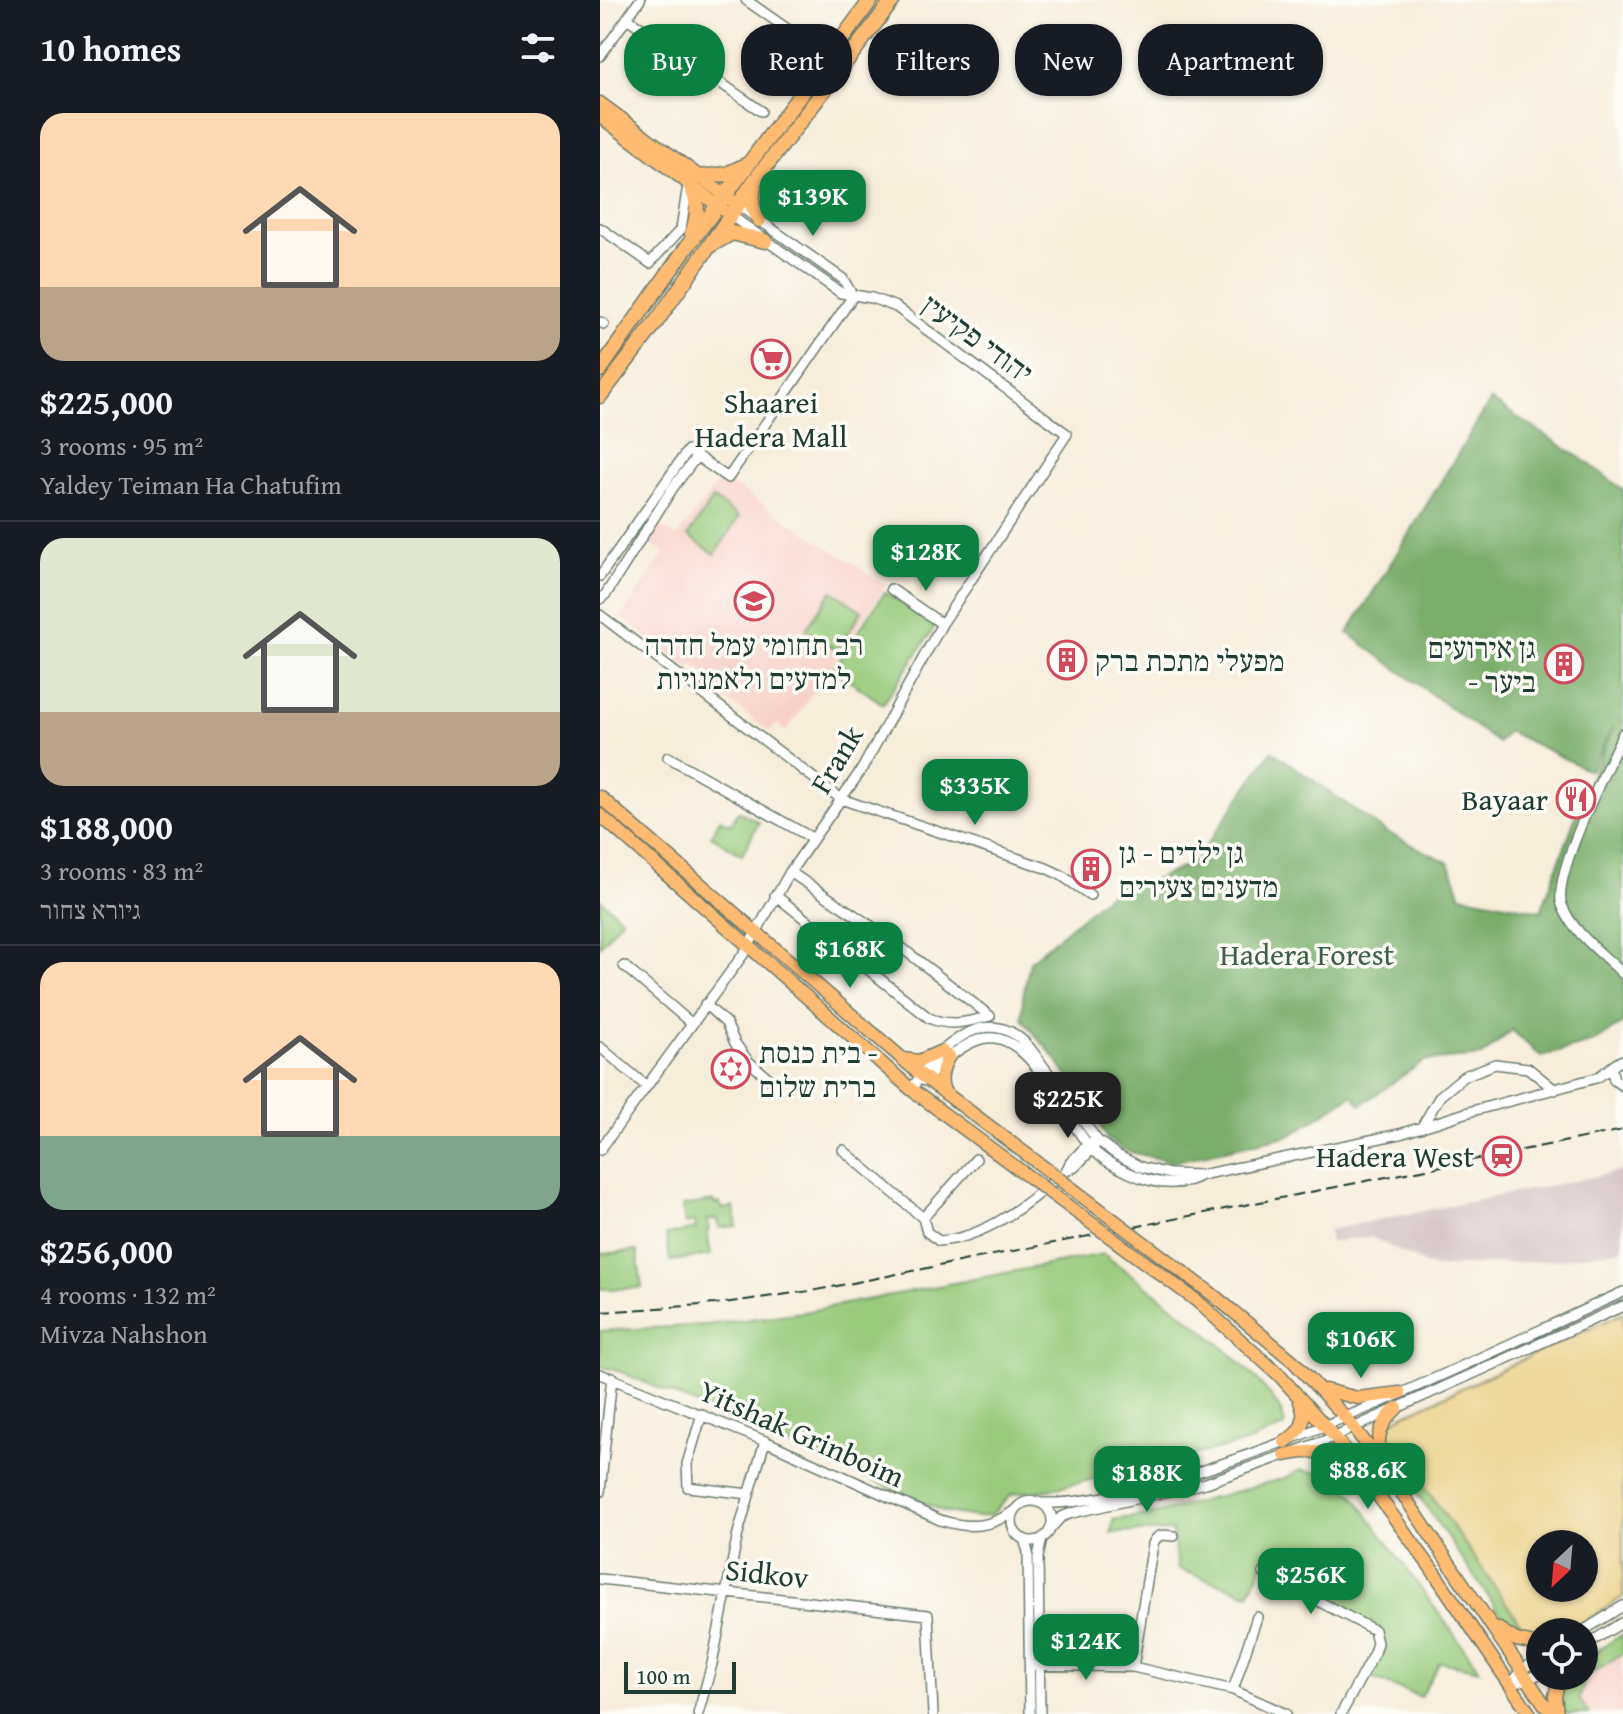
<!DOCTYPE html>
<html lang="en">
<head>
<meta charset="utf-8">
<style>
	:root { --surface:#171b24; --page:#20242c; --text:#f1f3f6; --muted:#9ea1a6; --line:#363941; --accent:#0b8043 }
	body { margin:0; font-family:"Gentium Book Plus","Frank Ruhl Libre",serif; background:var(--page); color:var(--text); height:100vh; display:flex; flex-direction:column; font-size:30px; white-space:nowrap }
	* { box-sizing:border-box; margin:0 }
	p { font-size:26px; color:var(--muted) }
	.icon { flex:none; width:44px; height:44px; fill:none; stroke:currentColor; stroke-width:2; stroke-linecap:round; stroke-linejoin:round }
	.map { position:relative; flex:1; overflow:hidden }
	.details { display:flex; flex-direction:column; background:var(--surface); width:600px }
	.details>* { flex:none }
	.hud { position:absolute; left:24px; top:24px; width:760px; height:72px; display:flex; gap:16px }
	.needle { width:52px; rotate:206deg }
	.controls { position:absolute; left:926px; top:1530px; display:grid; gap:16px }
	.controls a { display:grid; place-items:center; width:72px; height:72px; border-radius:50%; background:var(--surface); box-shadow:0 2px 6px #0004; font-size:40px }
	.scale { position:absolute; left:24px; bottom:20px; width:112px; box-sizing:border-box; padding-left:8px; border:4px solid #1f3d34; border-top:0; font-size:22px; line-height:28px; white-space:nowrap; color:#1f3d34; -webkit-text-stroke:6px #fdfcf7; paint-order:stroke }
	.price { position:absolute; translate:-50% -68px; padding:0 18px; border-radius:16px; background:var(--accent); color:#fff; font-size:26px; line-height:52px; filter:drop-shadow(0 2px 4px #0008) }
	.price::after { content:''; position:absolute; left:50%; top:48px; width:24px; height:18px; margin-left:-12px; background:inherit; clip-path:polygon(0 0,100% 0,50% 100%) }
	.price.selected { background:#222; color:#fff }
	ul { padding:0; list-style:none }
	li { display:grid; align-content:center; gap:16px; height:424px; padding:0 40px }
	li+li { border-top:2px solid var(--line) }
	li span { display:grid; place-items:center; height:248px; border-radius:24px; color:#555 }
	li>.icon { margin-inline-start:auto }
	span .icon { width:144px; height:144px; fill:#fffc; stroke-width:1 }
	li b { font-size:34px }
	h2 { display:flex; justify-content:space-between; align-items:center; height:96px; padding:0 40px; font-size:34px }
	.pill { padding:0 28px; border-radius:32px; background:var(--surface); box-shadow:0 2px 6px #0004; font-size:28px; line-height:72px }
	.pill.selected { background:var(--accent); color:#fff }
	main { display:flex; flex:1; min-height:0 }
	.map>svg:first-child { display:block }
	.built { fill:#f7d1c9 }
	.industrial { fill:#d2bfc1 }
	.green { fill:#99cb7b; stroke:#5c8458; stroke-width:2 }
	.forest { fill:#7aaf6b; stroke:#4c7650; stroke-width:2 }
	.sand { fill:#eeda9e; stroke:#868c69; stroke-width:2; fill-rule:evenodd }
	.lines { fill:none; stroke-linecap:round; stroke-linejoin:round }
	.minor-casing { stroke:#6b7b6e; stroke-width:12 }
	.major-casing { stroke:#6b7b6e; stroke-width:15 }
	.highway-casing { stroke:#6b7b6e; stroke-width:17 }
	.minor { stroke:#fff; stroke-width:9 }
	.major { stroke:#ffbb71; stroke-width:12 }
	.highway { stroke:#ffbb71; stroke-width:14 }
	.rail { stroke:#1f3d34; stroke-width:2; stroke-dasharray:12 6; stroke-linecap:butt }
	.major-bridge-casing { stroke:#6b7b6e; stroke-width:15; stroke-linecap:butt }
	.major-bridge { stroke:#ffbb71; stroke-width:12 }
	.labels { text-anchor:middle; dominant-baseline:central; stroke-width:7; stroke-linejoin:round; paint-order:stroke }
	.street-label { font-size:30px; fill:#1f3d34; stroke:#fdfcf7 }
	.poi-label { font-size:30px; fill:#1f3d34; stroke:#fdfcf7; text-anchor:end }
	.park-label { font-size:30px; fill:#3e6046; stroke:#fdfcf7 }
</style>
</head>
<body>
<main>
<section class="details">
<h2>10 homes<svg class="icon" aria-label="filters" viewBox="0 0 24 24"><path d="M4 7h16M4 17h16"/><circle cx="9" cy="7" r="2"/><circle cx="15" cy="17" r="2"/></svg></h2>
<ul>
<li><span style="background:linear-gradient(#ffd9b3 70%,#b9a48a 0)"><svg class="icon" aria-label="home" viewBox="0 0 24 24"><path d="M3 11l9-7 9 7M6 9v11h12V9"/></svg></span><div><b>$225,000</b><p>3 rooms · 95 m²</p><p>Yaldey Teiman Ha Chatufim</p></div></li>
<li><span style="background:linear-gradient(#dfe7d0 70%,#b9a48a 0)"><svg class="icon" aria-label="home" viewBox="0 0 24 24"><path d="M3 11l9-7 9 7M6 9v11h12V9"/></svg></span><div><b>$188,000</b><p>3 rooms · 83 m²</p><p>גיורא צחור</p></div></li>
<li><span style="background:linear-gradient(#ffd9b3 70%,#7fa58c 0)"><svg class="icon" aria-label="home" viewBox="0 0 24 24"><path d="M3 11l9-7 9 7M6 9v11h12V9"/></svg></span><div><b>$256,000</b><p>4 rooms · 132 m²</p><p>Mivza Nahshon</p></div></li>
</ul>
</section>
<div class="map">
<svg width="1023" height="1714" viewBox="0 0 1023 1714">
	<rect width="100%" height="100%" fill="#fdfcf7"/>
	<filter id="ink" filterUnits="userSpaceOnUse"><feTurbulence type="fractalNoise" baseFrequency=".0125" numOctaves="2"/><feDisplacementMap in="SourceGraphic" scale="16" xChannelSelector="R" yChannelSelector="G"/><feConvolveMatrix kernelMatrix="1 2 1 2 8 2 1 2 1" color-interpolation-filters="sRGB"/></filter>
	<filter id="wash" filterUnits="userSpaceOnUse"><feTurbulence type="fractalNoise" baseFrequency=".006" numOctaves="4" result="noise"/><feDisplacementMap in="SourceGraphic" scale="32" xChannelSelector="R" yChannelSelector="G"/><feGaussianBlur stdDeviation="1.8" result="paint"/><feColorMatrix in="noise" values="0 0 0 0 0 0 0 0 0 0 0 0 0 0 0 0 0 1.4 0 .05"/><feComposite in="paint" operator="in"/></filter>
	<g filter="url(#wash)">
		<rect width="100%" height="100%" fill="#f7eddb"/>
		<path class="built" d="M121 477 286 585 186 732 177 724 170 732 109 685V675L94 665 87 668 21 617 65 553 47 541 58 525 77 537Z
			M1023 1634V1714H966L961 1705 967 1676H984Z"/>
		<path class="industrial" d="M1023 1171V1249L957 1260 833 1268 771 1237 730 1242 728 1230Z"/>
		<path class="green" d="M113 499 139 517 115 554 88 536Z
			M232 591 262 611 237 650 206 629Z
			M285 592 336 625 283 704 233 669Z
			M138 811 159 822 142 855 111 836 120 819 131 824Z
			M1 900 22 919 0 946V902Z
			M114 1201V1204L120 1203 121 1209 134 1207 137 1226 119 1228 118 1219 108 1220 109 1230 107 1231 111 1255 70 1261 66 1235 96 1229 95 1222 85 1224 82 1206Z
			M37 1251 42 1288 0 1289V1254Z
			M503 1254C540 1281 684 1383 685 1426L649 1442 448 1490 412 1494 391 1515 377 1517 345 1512 21 1372 0 1366V1331L105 1325 204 1312Z
			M785 1429 932 1640 912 1631 787 1450Z
			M701 1470 725 1474 751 1492 880 1670 840 1662 820 1697 771 1678 784 1648 783 1635 664 1563 649 1594 578 1569 572 1531 511 1533 513 1520 555 1514 688 1477Z
			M1023 1634V1653L987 1676 979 1699 989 1714H966C959 1701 960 1692 965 1678L984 1676V1659Z"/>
		<path class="forest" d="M891 400 988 463 1023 490V1023L994 1042 941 1057 912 1030 882 1056 824 1061 761 1105 753 1095 691 1135 572 1162 527 1151 507 1139 497 1119 455 1058 422 1019 423 996 430 961 524 881 547 883 595 862 672 751 786 832 849 863 861 895 941 911 984 794 1014 726 990 771 908 731 898 743 748 633Z"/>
		<path class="sand" d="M1023 1313V1597L968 1632H940V1640H932L785 1429 797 1418ZM940 1544H984V1588H940Z"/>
	</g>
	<g filter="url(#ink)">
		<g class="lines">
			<g class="minor-casing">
				<path id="minor" d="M146 0 193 33
					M27 18 161 111
					M0 56 40 0
					M138 205 243 279 253 296
					M0 228 50 263 81 229 88 185
					M0 322 4 324
					M0 576 88 450 128 478 253 296
					M291 589 342 624
					M0 599 6 594 72 489 97 456
					M0 615 241 799 446 868 461 875 490 895
					M1023 733C1009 765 951 876 962 905 972 932 1003 954 1023 974
					M68 757 212 838
					M190 872 289 938 390 1016
					M175 895 329 1018C350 1027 369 1022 390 1016
					M24 966 91 1023
					M105 1004 126 1023 135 1043 148 1061 171 1080
					M0 1047 45 1085
					M1012 1070 1014 1080 1023 1086
					M324 1081C342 1065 355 1048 378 1040 429 1022 462 1118 491 1148 502 1160 518 1168 532 1174 554 1184 577 1187 598 1177
					M312 1090C325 1063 365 1021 399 1028 412 1030 422 1039 430 1048L497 1140 517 1155 541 1167 570 1174 601 1175 800 1134 872 1111 996 1078C1006 1073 1014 1063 1023 1060
					M821 1128 840 1096 864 1076 895 1064 928 1068 955 1090
					M0 1150 145 952 190 872 262 769 342 624 467 434 296 307 272 298 241 293 130 215
					M243 1150 323 1218 327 1232 339 1241C388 1238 430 1201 466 1171L475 1167 494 1147
					M466 1171 470 1163 489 1143
					M323 1218 376 1159
					M0 1374 165 1441 340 1520C368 1529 391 1528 415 1510
					M102 1414 87 1464 88 1487 149 1494
					M0 1492 12 1377
					M412 1521a20 20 0 1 1 40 0a20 20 0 1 1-40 0Z
					M441 1503C494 1505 568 1482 619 1465 758 1418 889 1353 1023 1292
					M451 1528 461 1517 472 1513 606 1483 724 1441 1023 1306
					M424 1539 428 1552 430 1714
					M664 1573 774 1630 777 1643 774 1653 741 1714
					M0 1579 328 1615 333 1714
					M981 1632 1023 1606
					M984 1646 1023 1622
					M430 1665 533 1667 633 1690 686 1714
					M533 1667 553 1544C557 1533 564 1535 574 1536
					M910 1685 923 1669 940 1658
					M910 1685 940 1674
					M633 1690 657 1617
					M98 1714 112 1664 138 1533 165 1441
					M440 1714 438 1557 442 1538"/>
			</g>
			<g class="major-casing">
				<path id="major" d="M0 103 138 205
					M0 116 130 215
					M0 797 320 1074 446 1169
					M0 815 312 1090 433 1180
					M303 1059 319 1061 342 1051
					M346 1094C338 1082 342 1068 349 1056
					M612 1294 693 1361 746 1418 783 1465 951 1714
					M597 1301 679 1375 735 1437 829 1565 930 1714
					M725 1390 758 1398 800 1393
					M685 1442C702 1431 708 1420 700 1402
					M685 1455C711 1449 732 1450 754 1467
					M781 1458C775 1437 781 1423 797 1408
					M899 1629 916 1640 940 1645
					M957 1714 955 1696 960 1676"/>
			</g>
			<g class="highway-casing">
				<path id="highway" d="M99 177 127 174 146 165
					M88 182C99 199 99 215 92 234
					M154 186 152 205 159 220
					M113 244 132 233 165 241
					M0 370 89 244 271 0
					M0 396 54 325 156 179 293 0"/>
			</g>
			<use href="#minor" class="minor"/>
			<use href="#major" class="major"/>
			<use href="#highway" class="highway"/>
			<path class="rail" d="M0 1312 116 1304 217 1290 1023 1130"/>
			<g class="major-bridge-casing">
				<path id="major-bridge" d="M446 1169 612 1294
					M433 1180 597 1301"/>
			</g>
			<use href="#major-bridge" class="major-bridge"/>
		</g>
	</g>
	<defs>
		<g id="supermarket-ring" transform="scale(2)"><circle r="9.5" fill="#fdfcf7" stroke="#d1495b" stroke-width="1.5"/><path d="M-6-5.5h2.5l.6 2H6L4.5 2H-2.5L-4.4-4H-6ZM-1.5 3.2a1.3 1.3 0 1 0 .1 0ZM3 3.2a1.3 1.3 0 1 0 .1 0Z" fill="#d1495b"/></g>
		<g id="school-ring" transform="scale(2)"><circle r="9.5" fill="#fdfcf7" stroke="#d1495b" stroke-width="1.5"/><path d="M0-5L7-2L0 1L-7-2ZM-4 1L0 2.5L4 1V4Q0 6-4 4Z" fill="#d1495b"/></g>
		<g id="building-ring" transform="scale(2)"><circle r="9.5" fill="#fdfcf7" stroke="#d1495b" stroke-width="1.5"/><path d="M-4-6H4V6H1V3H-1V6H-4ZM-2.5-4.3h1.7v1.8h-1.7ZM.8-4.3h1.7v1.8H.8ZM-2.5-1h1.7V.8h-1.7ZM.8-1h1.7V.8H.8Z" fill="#d1495b"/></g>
		<g id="restaurant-ring" transform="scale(2)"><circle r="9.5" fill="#fdfcf7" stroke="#d1495b" stroke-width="1.5"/><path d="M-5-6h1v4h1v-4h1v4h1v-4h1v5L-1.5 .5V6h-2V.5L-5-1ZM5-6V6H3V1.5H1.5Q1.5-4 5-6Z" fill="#d1495b"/></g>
		<g id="synagogue-ring" transform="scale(2)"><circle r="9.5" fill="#fdfcf7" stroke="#d1495b" stroke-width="1.5"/><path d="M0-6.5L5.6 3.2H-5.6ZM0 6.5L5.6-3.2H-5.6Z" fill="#d1495b"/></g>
		<g id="station-ring" transform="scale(2)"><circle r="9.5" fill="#fdfcf7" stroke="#d1495b" stroke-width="1.5"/><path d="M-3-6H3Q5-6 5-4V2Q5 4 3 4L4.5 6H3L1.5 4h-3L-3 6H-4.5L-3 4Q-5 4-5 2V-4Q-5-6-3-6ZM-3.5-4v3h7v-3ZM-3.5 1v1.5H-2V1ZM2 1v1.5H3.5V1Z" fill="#d1495b"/></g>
	</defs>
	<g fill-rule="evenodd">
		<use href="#supermarket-ring" x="171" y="359"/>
		<use href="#school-ring" x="154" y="601"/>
		<use href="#building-ring" x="467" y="660"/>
		<use href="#building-ring" x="964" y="664"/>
		<use href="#restaurant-ring" x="976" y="799"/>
		<use href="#building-ring" x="491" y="869"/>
		<use href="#synagogue-ring" x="131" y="1069"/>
		<use href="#station-ring" x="902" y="1156"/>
	</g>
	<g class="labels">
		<g class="street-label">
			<text transform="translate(378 338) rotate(36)">יהודי פקיעין</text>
			<text transform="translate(236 759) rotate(-59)">Frank</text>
			<text transform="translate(202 1433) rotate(24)">Yitshak Grinboim</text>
			<text transform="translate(167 1573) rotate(6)">Sidkov</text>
		</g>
		<g class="poi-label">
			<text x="171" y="402" text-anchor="middle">Shaarei<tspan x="171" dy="34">Hadera Mall</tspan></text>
			<text x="154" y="644" text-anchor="middle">רב תחומי עמל חדרה<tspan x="154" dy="34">למדעים ולאמנויות</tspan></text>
			<text x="936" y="647">גן אירועים<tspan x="936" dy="34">- ביער</tspan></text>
			<text x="495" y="660" text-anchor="start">מפעלי מתכת ברק</text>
			<text x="948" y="799">Bayaar</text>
			<text x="519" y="852" text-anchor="start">גן ילדים - גן<tspan x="519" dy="34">מדענים צעירים</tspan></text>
			<text x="159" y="1052" text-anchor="start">בית כנסת -<tspan x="159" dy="34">ברית שלום</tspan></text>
			<text x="874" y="1156">Hadera West</text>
		</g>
		<g class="park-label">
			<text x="707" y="954">Hadera Forest</text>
		</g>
	</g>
</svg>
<div class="controls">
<a><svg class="needle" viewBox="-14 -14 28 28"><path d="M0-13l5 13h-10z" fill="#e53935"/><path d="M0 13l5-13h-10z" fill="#9ea1a6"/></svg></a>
<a><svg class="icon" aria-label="locate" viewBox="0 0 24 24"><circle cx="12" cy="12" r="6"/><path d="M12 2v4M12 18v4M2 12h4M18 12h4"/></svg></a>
</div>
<div class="scale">100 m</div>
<b class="price" style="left:213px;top:238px">$139K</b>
<b class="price" style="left:326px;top:593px">$128K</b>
<b class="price" style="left:375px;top:827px">$335K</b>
<b class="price" style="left:250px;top:990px">$168K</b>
<b class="price selected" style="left:468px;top:1140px">$225K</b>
<b class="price" style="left:761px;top:1380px">$106K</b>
<b class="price" style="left:768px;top:1511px">$88.6K</b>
<b class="price" style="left:547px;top:1514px">$188K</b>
<b class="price" style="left:711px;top:1616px">$256K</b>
<b class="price" style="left:486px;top:1682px">$124K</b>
<div class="hud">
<a class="pill selected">Buy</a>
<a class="pill">Rent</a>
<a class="pill">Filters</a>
<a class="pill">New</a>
<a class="pill">Apartment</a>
</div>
</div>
</main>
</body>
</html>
